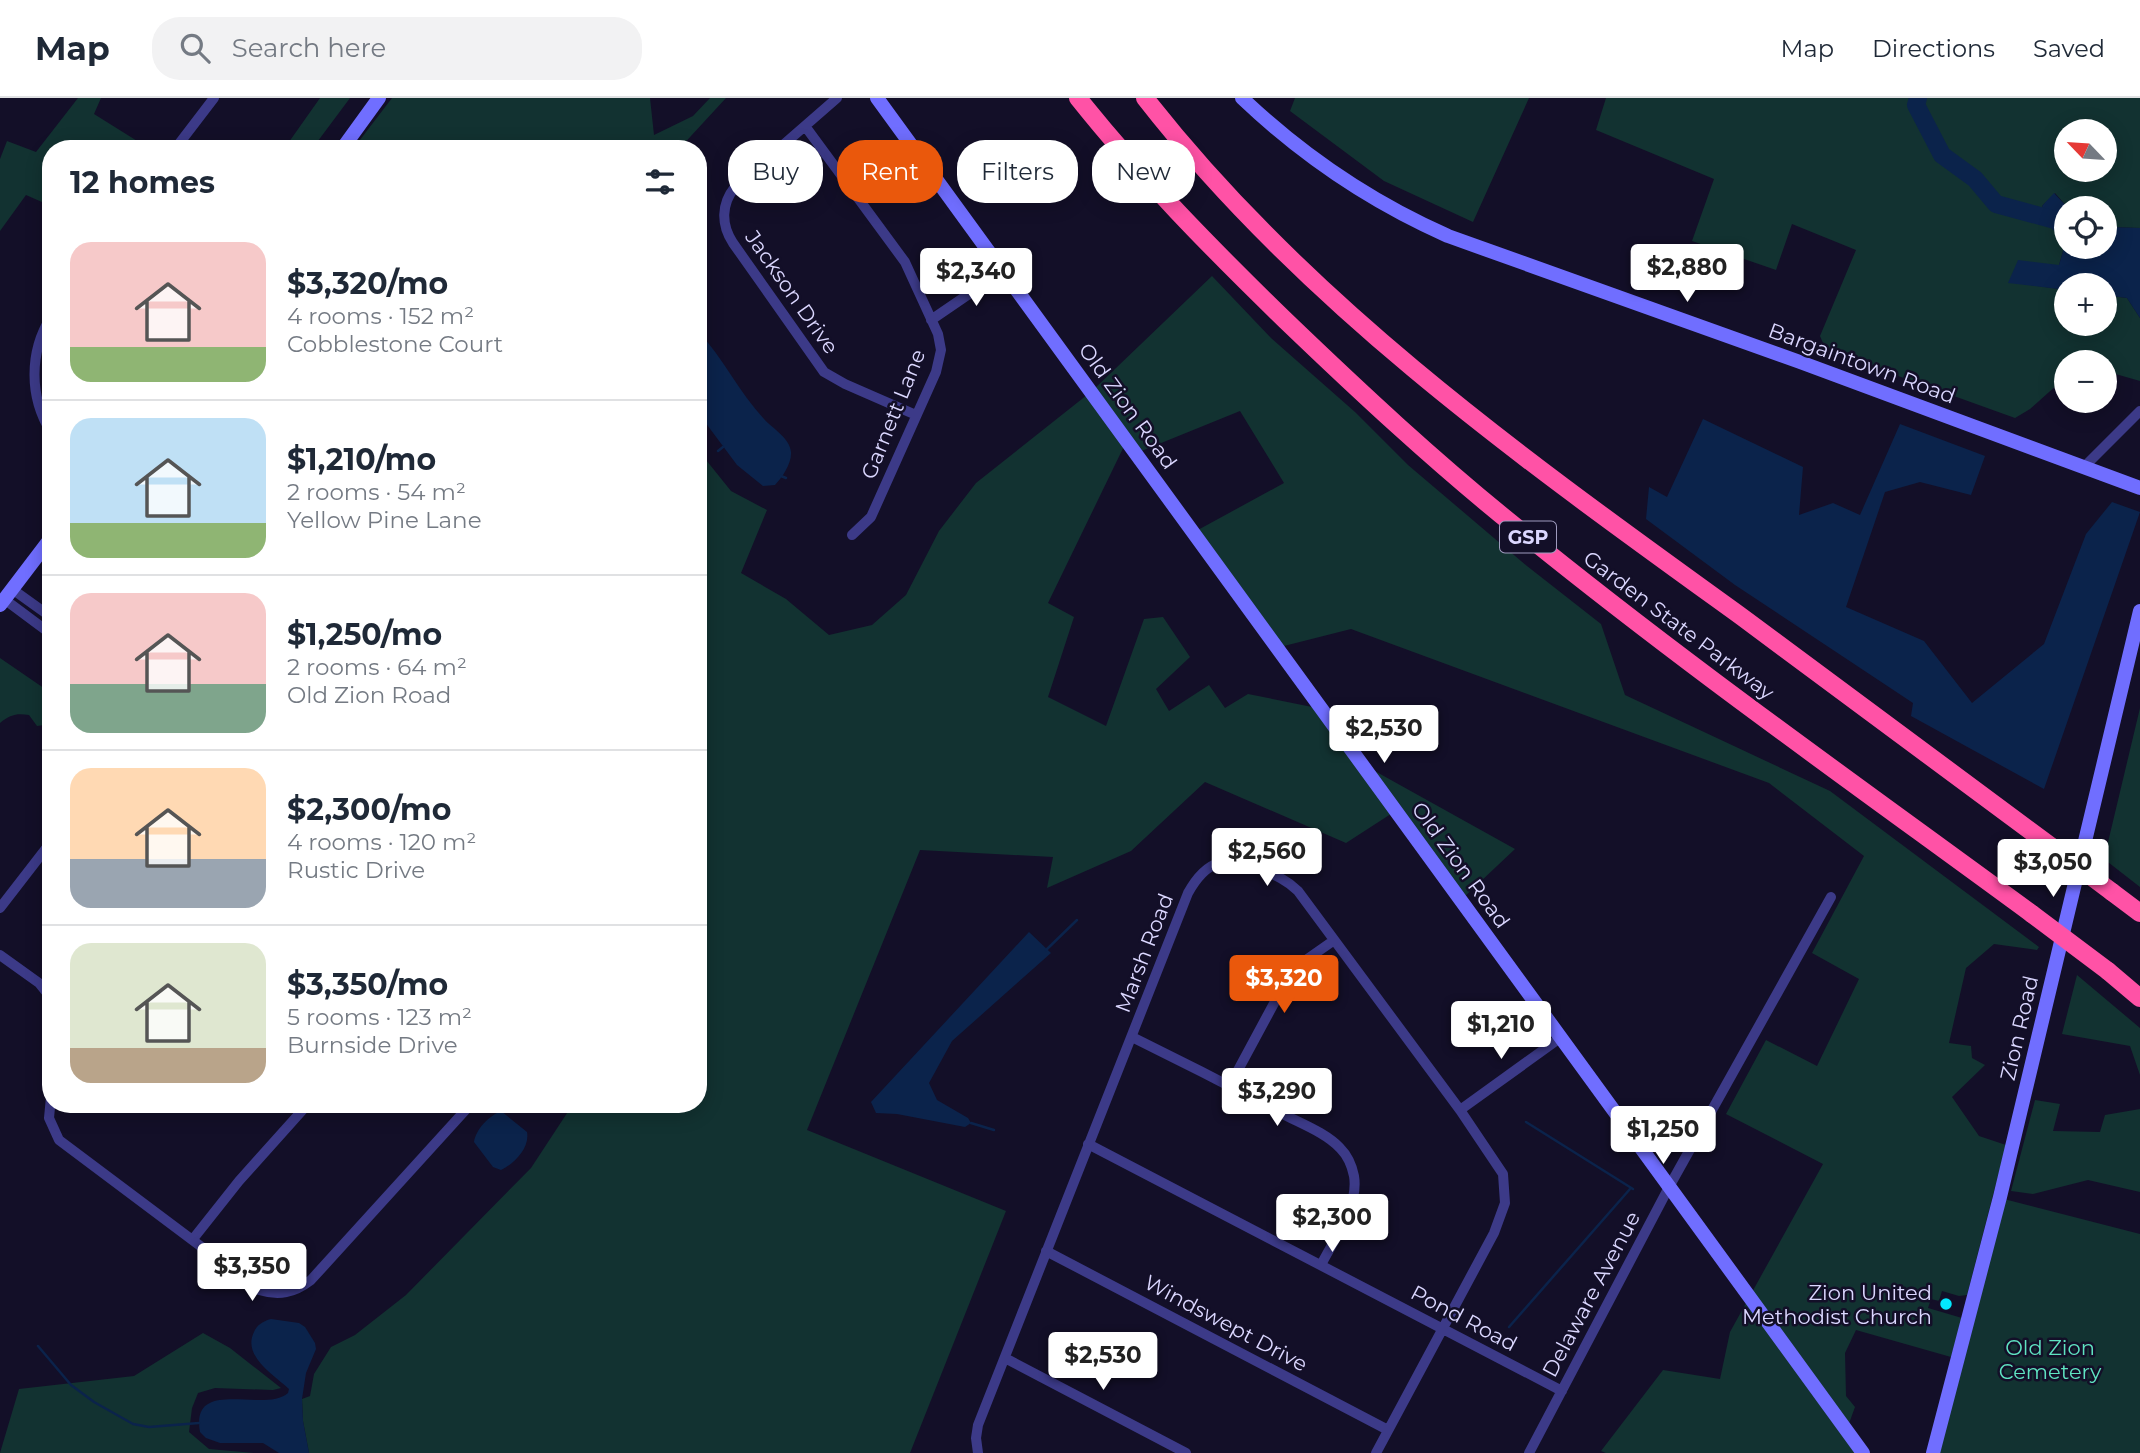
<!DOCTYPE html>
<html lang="en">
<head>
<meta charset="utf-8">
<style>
	:root { --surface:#fff; --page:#f2f2f3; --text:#1f2937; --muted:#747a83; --line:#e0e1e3; --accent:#ea580c }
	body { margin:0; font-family:Montserrat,sans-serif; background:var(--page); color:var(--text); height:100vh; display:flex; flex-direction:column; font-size:26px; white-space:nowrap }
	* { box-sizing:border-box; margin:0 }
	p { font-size:23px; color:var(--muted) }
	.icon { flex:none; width:38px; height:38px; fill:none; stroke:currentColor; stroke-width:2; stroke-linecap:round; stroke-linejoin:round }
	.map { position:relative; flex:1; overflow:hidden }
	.side { position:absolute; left:42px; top:42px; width:665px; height:973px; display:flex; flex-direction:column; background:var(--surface); border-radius:28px; box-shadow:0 4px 18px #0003 }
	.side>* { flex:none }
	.top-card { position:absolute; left:728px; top:42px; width:665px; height:63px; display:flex; gap:14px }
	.needle { width:46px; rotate:295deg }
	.buttons { position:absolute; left:2054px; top:21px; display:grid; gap:14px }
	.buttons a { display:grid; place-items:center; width:63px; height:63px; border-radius:50%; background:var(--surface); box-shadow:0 4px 18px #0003; font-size:35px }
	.price { position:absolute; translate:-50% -60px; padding:0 16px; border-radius:7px; background:#fff; color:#222; font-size:23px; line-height:46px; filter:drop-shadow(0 2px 4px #0008) }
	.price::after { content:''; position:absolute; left:50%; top:42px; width:21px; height:16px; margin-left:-10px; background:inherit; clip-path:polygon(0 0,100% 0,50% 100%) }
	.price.active { background:var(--accent); color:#fff }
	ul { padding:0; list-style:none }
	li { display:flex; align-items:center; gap:21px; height:175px; padding:0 28px }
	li+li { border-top:2px solid var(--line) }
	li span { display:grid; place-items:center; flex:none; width:196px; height:140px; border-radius:21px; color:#555 }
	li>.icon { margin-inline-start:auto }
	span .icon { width:84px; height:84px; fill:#fffc; stroke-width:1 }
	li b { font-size:30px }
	h2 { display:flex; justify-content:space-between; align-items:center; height:84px; padding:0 28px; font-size:30px }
	.tag { padding:0 24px; border-radius:28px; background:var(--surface); box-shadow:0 4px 18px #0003; font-size:24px; line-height:63px }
	.tag.active { background:var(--accent); color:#fff }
	header { display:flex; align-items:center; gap:42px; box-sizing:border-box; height:98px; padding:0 35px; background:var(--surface); border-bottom:2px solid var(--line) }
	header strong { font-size:33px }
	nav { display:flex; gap:38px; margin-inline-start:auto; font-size:24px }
	.search { width:490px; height:63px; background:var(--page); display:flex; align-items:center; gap:18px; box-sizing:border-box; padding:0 24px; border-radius:28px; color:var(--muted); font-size:26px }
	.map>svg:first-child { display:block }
	.green { fill:#123231; fill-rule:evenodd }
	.water { fill:#0b234b }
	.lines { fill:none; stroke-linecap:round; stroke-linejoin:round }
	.stream { stroke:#0b234b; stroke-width:2.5 }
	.river { stroke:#0b234b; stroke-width:18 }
	.street { stroke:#3c3a88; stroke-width:10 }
	.secondary { stroke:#706eff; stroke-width:14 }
	.highway { stroke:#ff52a6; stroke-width:18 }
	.highway-bridge { stroke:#ff52a6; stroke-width:18 }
	.poi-dot { fill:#03e8ff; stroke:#130f28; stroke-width:2.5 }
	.labels { text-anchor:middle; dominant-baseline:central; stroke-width:5; stroke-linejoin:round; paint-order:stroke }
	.shield { fill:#130f28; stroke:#9f9bbe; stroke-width:2 }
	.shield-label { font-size:19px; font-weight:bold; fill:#dbd7ff }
	.street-label { font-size:21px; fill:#dbd7ff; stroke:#130f28 }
	.poi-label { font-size:21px; fill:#dbd7ff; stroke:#130f28; text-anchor:end }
	.park-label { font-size:21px; fill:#5fe3c1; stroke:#130f28 }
</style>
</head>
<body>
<header>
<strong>Map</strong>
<div class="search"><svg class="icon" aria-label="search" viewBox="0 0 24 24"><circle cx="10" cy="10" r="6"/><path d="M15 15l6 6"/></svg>Search here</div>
<nav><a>Map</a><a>Directions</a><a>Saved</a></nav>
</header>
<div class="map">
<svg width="2140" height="1355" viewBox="0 0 2140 1355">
	<rect width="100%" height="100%" fill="#130f28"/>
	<path class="green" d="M78 0H101L94 16 150 51H51V108L26 97 0 133V61L7 43 36 54Z
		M320 0H350L312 51H284Z
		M392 0H650L654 37 693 18 710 0H726L679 51H353Z
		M1295 0H1529L1473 124 1384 83 1290 13Z
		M1606 0H2140V130L2105 129V110H2068L2055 95 2042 108 2066 143 2059 167 2009 184 2067 192V226H2105V197L2127 200 2140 220V283L2105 273V264H2067V278L2030 311 2015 320 1826 252 1820 238 1856 152 1792 126 1776 172 1692 143 1714 81 1596 32ZM2067 33H2105V72H2067Z
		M1212 178 1271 240 1355 314 1408 367 1527 468 1601 526 1625 597 1830 693 2039 849 2037 852 1994 846 1966 870 1949 945 1971 948 1972 960 1985 967 1952 999 1979 1038 2006 1047 1967 1197 1959 1198 1942 1193 1939 1203 1931 1201 1928 1210 1962 1220 1951 1259 1856 1232 1845 1255 1846 1298 1855 1309 1847 1331 1858 1355H1606L1601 1353 1663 1272 1720 1281 1730 1234 1823 1066 1726 1016 1766 942 1817 968 1859 881 1812 855 1864 758 1769 685 1351 531 1280 549 1196 433 1284 385 1240 313 1139 354 1128 340 1048 505 1074 519 1048 599 1106 628 1144 521 1163 519 1190 559 1156 591 1169 613 1209 587 1225 610 1248 596 1322 611 1364 667 1515 751 1462 801 1397 712 1346 745 1205 684 1131 753 1047 790 1053 759 920 752 807 1032 1006 1113 910 1355H309L303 1323 302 1301 310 1298 314 1276 331 1249 355 1237 406 1197 531 1070 573 1006H698V352L731 393 767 412 741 475 786 501 829 537 872 527 906 497 939 433 976 385 1092 293Z
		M0 560 51 595V626L37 628 29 617C16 615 10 617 0 625Z
		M2140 610V789L2104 761Z
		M2077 877 2140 930V977L2130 948 2062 936Z
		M2035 1002 2060 1006 2053 1033 2100 1034 2105 1017 2140 1011V1094L2088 1082 2033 1096 2011 1093Z
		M2000 1100 2140 1136V1355H1933Z
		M203 1235 230 1250 281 1290 273 1292 215 1290 198 1295 192 1310 189 1334 209 1351 254 1355H0L19 1291 134 1278Z"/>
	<path class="water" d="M2054 95 2068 110 2067 149H2105V129L2140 130V220L2127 200 2105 197V187H2067V192L2008 185 2018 162 2059 167 2066 143 2042 108Z
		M698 233C723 260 739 294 764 321 772 330 790 340 791 354 792 365 782 380 775 387L763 388 737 367 699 316Z
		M1703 321 1803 369 1799 417 1833 405 1860 417 1900 326 1985 358 1971 397 1920 384 1885 394 1846 509 1924 543 1972 605 2044 546 2086 436 2112 404 2140 414 2044 691 1911 618 1913 605 1735 487 1646 421 1649 389 1667 399Z
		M1029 834 1051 855 952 943 929 985 937 1002 968 1020 971 1025 965 1029 897 1016 876 1015 871 1004Z
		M501 1013 527 1034C530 1050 514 1066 501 1072L493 1069 474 1044C476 1031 489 1018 501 1013Z
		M271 1221 299 1225 305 1229 315 1245 316 1251 306 1275 302 1301 303 1323 309 1355H279L263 1345H220L206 1340 200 1334C190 1278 265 1316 288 1295L289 1291C274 1277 242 1258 254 1234 257 1227 263 1223 271 1221Z"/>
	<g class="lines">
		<path class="stream" d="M718 353 723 349
			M781 378 786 380
			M1046 852 1077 822
			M1526 1024 1633 1091
			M971 1025 994 1032
			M1509 1229 1630 1091
			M38 1248 71 1287 94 1304 133 1326 149 1329 199 1325"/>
		<path class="river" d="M1918 0 1916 7 1942 57 1975 81 1996 106 2055 122 2067 131"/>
		<path class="street" d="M837 0 735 89C721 106 721 127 733 145L824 274 845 286 916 317
			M805 28 905 164 938 236 941 252 936 274 871 419 852 437
			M175 51 214 0
			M51 219C29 254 29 299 51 334
			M931 222 1004 172
			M2084 369 2140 313
			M12 491 51 519
			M4 501 51 536
			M0 810 51 744
			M0 857 39 885 51 900
			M1132 939C1183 964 1234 990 1285 1017 1302 1026 1326 1035 1340 1050 1347 1057 1352 1068 1354 1078 1359 1108 1334 1141 1321 1167
			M1230 987 1286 883 1303 864 1333 843
			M51 999 49 1020 59 1042 259 1192C279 1198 294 1195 311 1182L471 1006
			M1460 1012 1560 940
			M1088 1046 1562 1293
			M193 1141 239 1083 308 1006
			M1046 1153 1388 1332
			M1005 1260 1186 1355
			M978 1355 976 1340 978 1327 1188 795C1207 761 1226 757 1261 771 1275 777 1287 782 1298 793L1460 1012 1503 1076 1505 1105 1494 1135 1376 1355
			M1529 1355 1669 1089 1831 799"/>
		<path class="secondary" d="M877 0 1863 1355
			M1242 0C1303 58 1371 104 1448 138L1800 264 2140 390
			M342 51 379 0
			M0 507 51 440
			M1933 1355 2000 1099 2140 513"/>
		<path class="highway" d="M1078 0C1141 79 1212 151 1285 222 1360 294 1435 364 1516 429 1683 565 1859 689 2032 816
			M1145 0C1308 209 1529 365 1742 519 1846 595 1949 672 2052 749
			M2112 794 2140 815
			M2108 873 2140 900"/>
		<path class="highway-bridge" d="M2052 749 2112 794
			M2032 816 2108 873"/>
	</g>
	<circle class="poi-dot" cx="1946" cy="1206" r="7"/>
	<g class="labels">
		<rect class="shield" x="1500" y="423.5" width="56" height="31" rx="5"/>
		<g class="shield-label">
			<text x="1528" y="439">GSP</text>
		</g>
		<g class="street-label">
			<text transform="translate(792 194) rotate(55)">Jackson Drive</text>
			<text transform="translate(1862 265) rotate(20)">Bargaintown Road</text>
			<text transform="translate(1128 308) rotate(54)">Old Zion Road</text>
			<text transform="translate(893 316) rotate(-68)">Garnett Lane</text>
			<text transform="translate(1679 527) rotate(37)">Garden State Parkway</text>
			<text transform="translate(1461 767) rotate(54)">Old Zion Road</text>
			<text transform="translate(1144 855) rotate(-69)">Marsh Road</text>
			<text transform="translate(2019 930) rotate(-77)">Zion Road</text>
			<text transform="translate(1591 1196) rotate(-62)">Delaware Avenue</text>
			<text transform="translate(1464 1220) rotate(28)">Pond Road</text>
			<text transform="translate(1226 1225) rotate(28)">Windswept Drive</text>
		</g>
		<g class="poi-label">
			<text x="1932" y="1194">Zion United<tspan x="1932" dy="24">Methodist Church</tspan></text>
		</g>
		<g class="park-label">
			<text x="2050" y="1249">Old Zion<tspan x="2050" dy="24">Cemetery</tspan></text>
		</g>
	</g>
</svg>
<div class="buttons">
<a><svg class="needle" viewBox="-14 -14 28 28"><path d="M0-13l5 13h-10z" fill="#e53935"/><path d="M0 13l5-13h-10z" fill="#747a83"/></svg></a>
<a><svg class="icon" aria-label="locate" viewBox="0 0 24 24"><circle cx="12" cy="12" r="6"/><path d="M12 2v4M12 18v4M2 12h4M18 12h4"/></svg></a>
<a>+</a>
<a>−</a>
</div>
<b class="price" style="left:1687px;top:206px">$2,880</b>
<b class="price" style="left:976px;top:210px">$2,340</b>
<b class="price" style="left:1384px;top:667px">$2,530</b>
<b class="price" style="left:1267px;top:790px">$2,560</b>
<b class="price" style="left:2053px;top:801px">$3,050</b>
<b class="price active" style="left:1284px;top:917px">$3,320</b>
<b class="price" style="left:1501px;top:963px">$1,210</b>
<b class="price" style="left:1277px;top:1030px">$3,290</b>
<b class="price" style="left:1663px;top:1068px">$1,250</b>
<b class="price" style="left:1332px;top:1156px">$2,300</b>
<b class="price" style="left:252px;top:1205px">$3,350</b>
<b class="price" style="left:1103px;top:1294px">$2,530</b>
<div class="top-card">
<a class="tag">Buy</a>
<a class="tag active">Rent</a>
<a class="tag">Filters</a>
<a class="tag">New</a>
</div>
<section class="side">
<h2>12 homes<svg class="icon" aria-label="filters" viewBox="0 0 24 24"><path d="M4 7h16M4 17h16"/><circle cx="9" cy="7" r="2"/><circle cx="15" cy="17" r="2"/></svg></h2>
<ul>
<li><span style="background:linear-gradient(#f6c9c9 75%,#8fb573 0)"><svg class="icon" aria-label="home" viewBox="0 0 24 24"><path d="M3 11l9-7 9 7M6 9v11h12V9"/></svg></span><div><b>$3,320/mo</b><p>4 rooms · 152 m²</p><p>Cobblestone Court</p></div></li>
<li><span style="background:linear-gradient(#bfe0f5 75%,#8fb573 0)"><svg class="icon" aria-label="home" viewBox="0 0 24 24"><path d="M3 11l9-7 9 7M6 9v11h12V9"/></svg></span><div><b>$1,210/mo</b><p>2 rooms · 54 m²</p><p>Yellow Pine Lane</p></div></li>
<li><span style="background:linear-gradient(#f6c9c9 65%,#7fa58c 0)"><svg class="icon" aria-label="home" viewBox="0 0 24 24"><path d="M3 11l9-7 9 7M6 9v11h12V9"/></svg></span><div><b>$1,250/mo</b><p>2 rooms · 64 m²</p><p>Old Zion Road</p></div></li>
<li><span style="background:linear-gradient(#ffd9b3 65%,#9aa5b1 0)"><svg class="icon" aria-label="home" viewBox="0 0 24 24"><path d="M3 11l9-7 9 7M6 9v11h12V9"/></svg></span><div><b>$2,300/mo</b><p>4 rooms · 120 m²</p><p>Rustic Drive</p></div></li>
<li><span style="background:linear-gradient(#dfe7d0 75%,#b9a48a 0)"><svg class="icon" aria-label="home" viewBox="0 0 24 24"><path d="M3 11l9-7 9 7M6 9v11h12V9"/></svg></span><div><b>$3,350/mo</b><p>5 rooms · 123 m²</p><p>Burnside Drive</p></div></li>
</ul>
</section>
</div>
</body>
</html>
